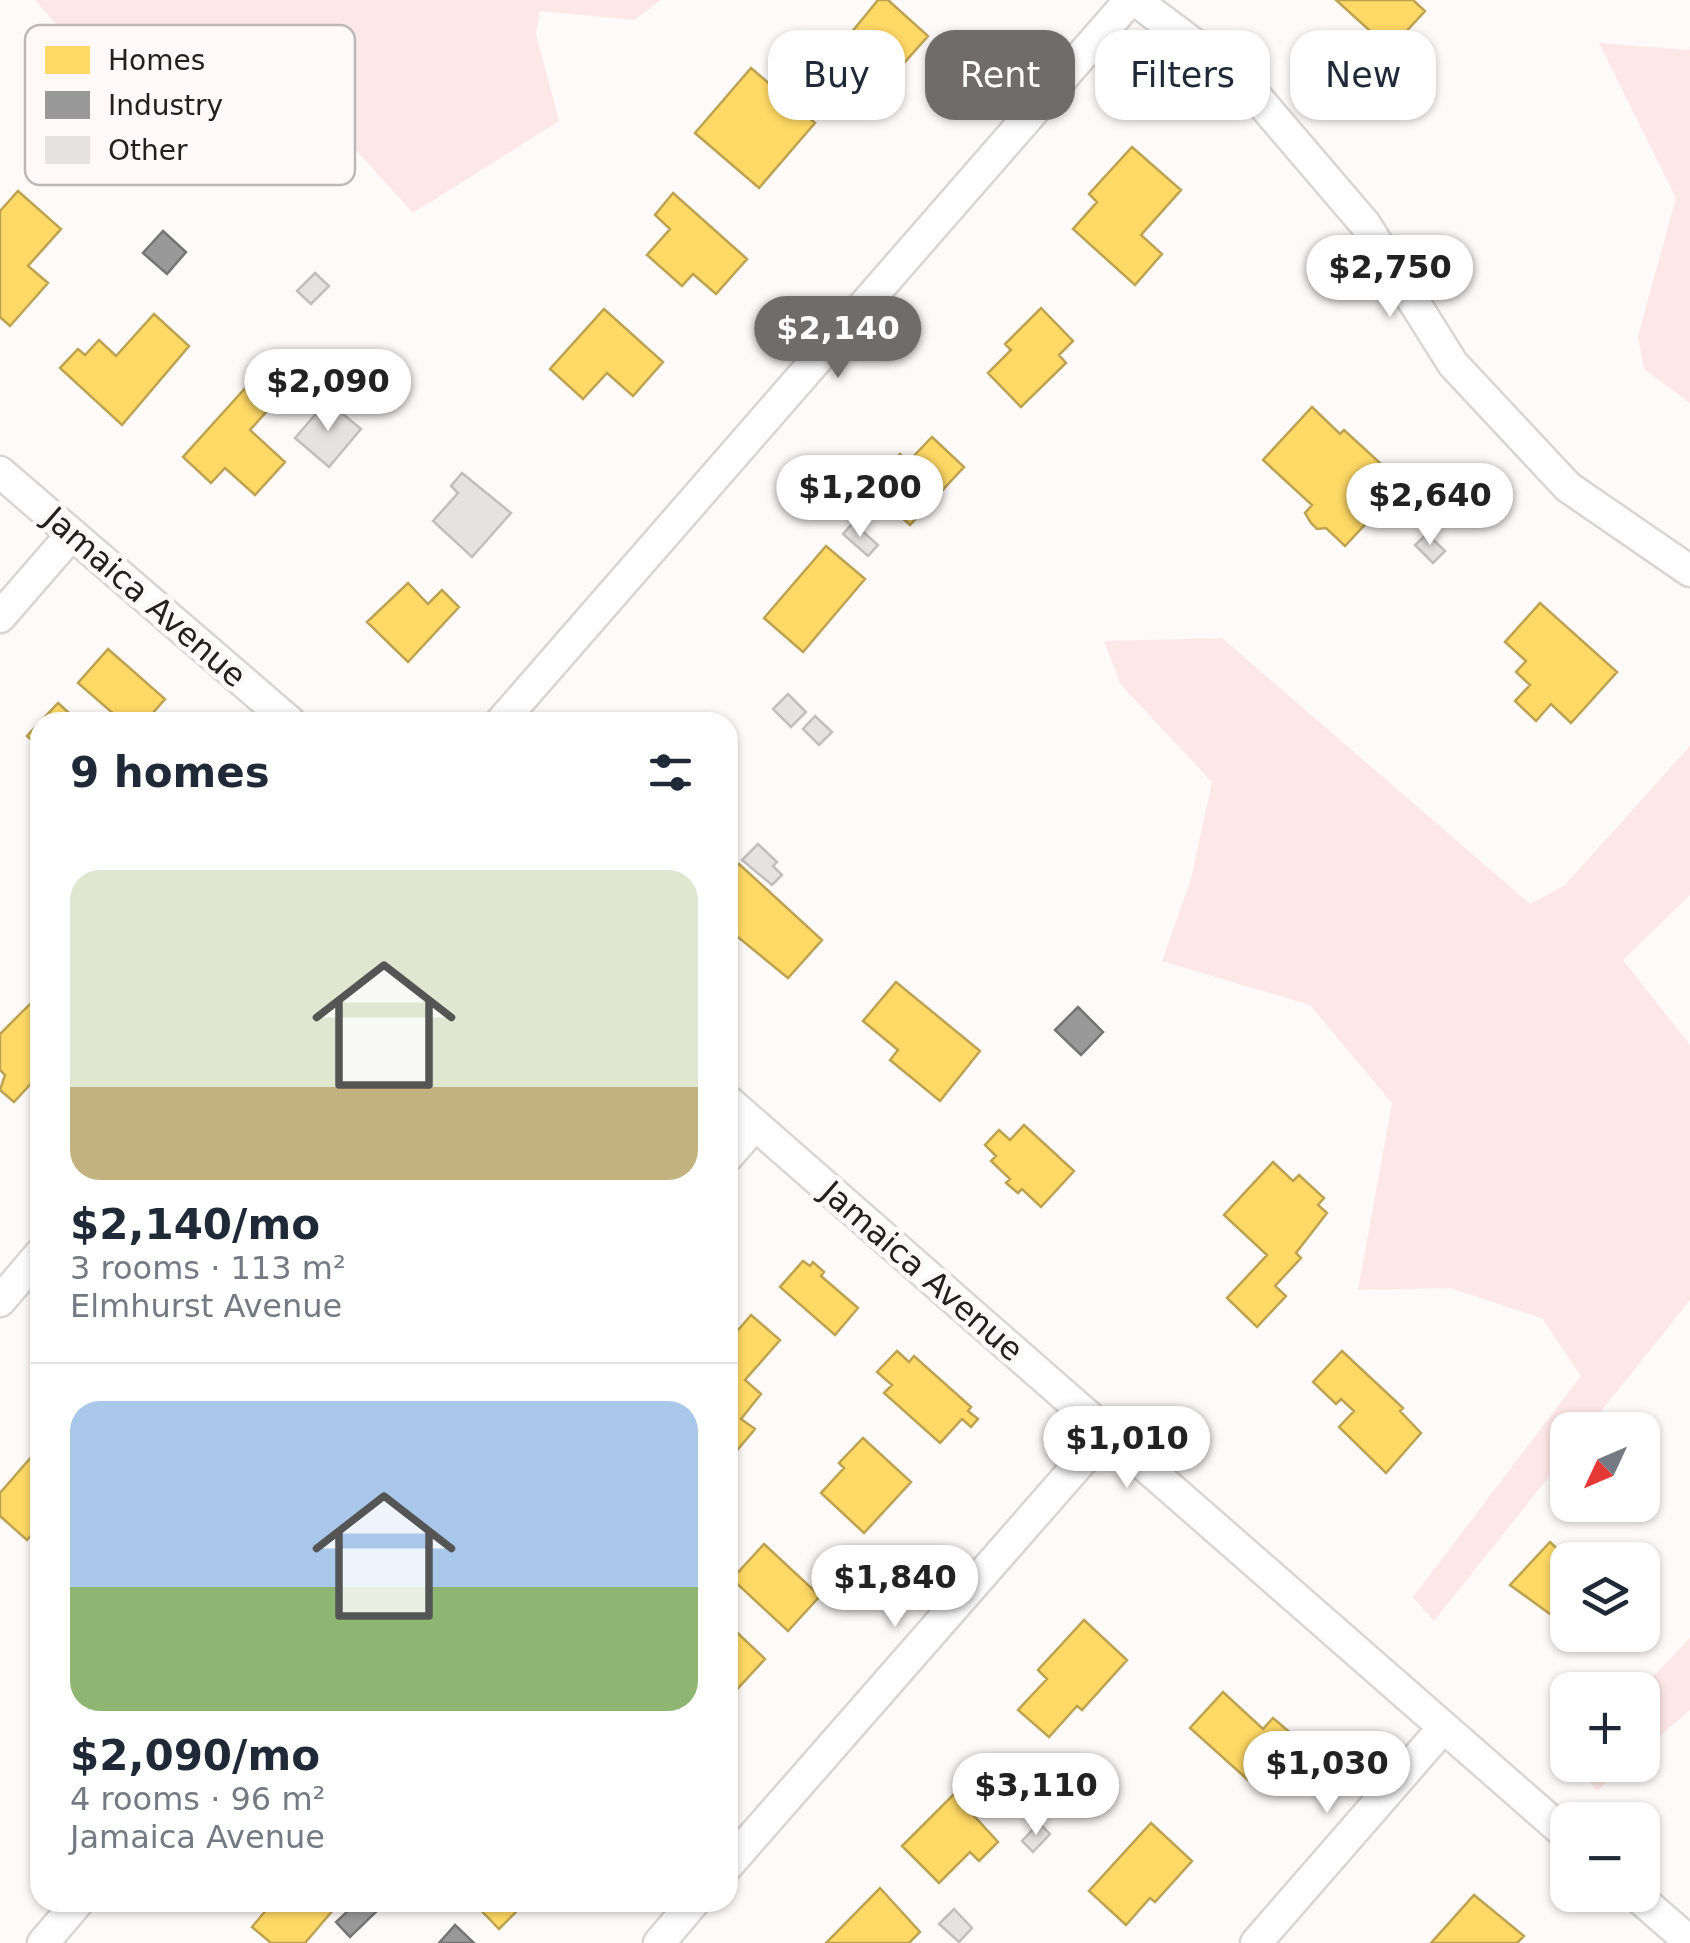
<!DOCTYPE html>
<html lang="en">
<head>
<meta charset="utf-8">
<style>
	:root { --surface:#fff; --page:#f6f6f7; --text:#1f2937; --muted:#747a83; --line:#e0e1e3; --accent:#706c6c }
	body { margin:0; font-family:"DejaVu Sans",sans-serif; background:var(--page); color:var(--text); height:100vh; display:flex; flex-direction:column; font-size:38px; white-space:nowrap }
	* { box-sizing:border-box; margin:0 }
	p { font-size:32px; color:var(--muted) }
	.icon { flex:none; width:55px; height:55px; fill:none; stroke:currentColor; stroke-width:2; stroke-linecap:round; stroke-linejoin:round }
	.map { position:relative; flex:1; overflow:hidden }
	.drawer { position:absolute; left:30px; top:712px; width:708px; height:1200px; display:flex; flex-direction:column; background:var(--surface); border-radius:30px; box-shadow:0 2px 8px #0004 }
	.drawer>* { flex:none }
	.banner { position:absolute; left:768px; top:30px; width:772px; height:90px; display:flex; gap:20px }
	.needle { width:65px; rotate:226deg }
	.buttons { position:absolute; left:1550px; top:1412px; display:grid; gap:20px }
	.buttons a { display:grid; place-items:center; width:110px; height:110px; border-radius:20px; background:var(--surface); box-shadow:0 2px 8px #0004; font-size:50px }
	.price { position:absolute; translate:-50% -85px; padding:0 22px; border-radius:35px; background:#fff; color:#222; font-size:32px; line-height:65px; filter:drop-shadow(0 2px 5px #0008) }
	.price::after { content:''; position:absolute; left:50%; top:60px; width:30px; height:22px; margin-left:-15px; background:inherit; clip-path:polygon(0 0,100% 0,50% 100%) }
	.price.active { background:var(--accent); color:#fff }
	ul { padding:0; list-style:none }
	li { display:grid; align-content:center; gap:20px; height:530px; padding:0 40px }
	li+li { border-top:2px solid var(--line) }
	li span { display:grid; place-items:center; height:310px; border-radius:30px; color:#555 }
	li>.icon { margin-inline-start:auto }
	span .icon { width:180px; height:180px; fill:#fffc; stroke-width:1 }
	li b { font-size:42px }
	h2 { display:flex; justify-content:space-between; align-items:center; height:120px; padding:0 40px; font-size:42px }
	.pill { padding:0 35px; border-radius:30px; background:var(--surface); box-shadow:0 2px 8px #0004; font-size:35px; line-height:90px }
	.pill.active { background:var(--accent); color:#fff }
	.map>svg:first-child { display:block }
	.green { fill:#fee7e7 }
	.homes { fill:#ffd966; stroke:#bda251; stroke-width:2.5 }
	.industry { fill:#999; stroke:#767575; stroke-width:2.5 }
	.building { fill:#e6e2e2; stroke:#c1bebe; stroke-width:2.5 }
	.lines { fill:none; stroke-linecap:round; stroke-linejoin:round }
	.street-casing { stroke:#d8d5d4; stroke-width:35 }
	.street { stroke:#fffefe; stroke-width:30 }
	.labels { text-anchor:middle; dominant-baseline:central; stroke-width:10; stroke-linejoin:round; paint-order:stroke }
	.street-label { font-size:32px; fill:#232020; stroke:#fff9f9 }
	.key { fill:#fff9f9; stroke:#bdb8b8; stroke-width:2.5 }
	.key-label { font-size:28px; fill:#232020 }
</style>
</head>
<body>
<div class="map">
<svg width="1690" height="1943" viewBox="0 0 1690 1943">
	<rect width="100%" height="100%" fill="#fefafa"/>
	<path class="green" d="M35 0H661L634 20 540 11 536 34 559 121 413 213 336 128 191 67 71 41Z
		M1599 43 1689 50 1690 46V403L1644 369 1638 336 1676 198Z
		M1222 638 1530 904 1565 885 1690 746V895L1623 960 1690 1045V1300L1586 1430H1568L1567 1454 1434 1621 1413 1597 1581 1376 1542 1318 1450 1288 1358 1290 1392 1103 1310 1005 1162 961 1191 879 1212 782 1121 685 1104 641Z
		M1690 1638V1710L1643 1751 1640 1690Z
		M1576 1765H1627L1597 1791Z"/>
	<path class="homes" d="M878 0H888L928 36 881 89 837 50Z
		M1336 0H1413L1425 11 1390 49Z
		M751 68 815 123 759 188 695 133Z
		M1132 147 1181 190 1141 235 1162 254 1135 285 1073 229 1097 202 1089 194Z
		M18 191 61 229 28 266 48 283 10 326 0 317V211Z
		M673 193 747 259 716 294 693 274 682 286 647 255 670 229 655 215Z
		M1041 308 1073 341 1059 355 1066 363 1021 407 988 373 1011 350 1005 344Z
		M604 309 663 362 633 396 607 373 583 399 550 369Z
		M154 314 189 346 122 425 60 368 78 349 85 355 99 340 116 356Z
		M248 385 262 398 267 393 275 402 250 430 285 462 255 495 225 468 211 483 183 457Z
		M1312 407 1340 434 1344 430 1403 484 1345 546 1326 528 1317 529 1311 523 1305 513 1312 505 1263 460Z
		M932 437 964 467 910 525 869 487 900 454 908 462Z
		M826 546 865 579 803 652 764 618Z
		M408 583 428 604 442 590 459 607 408 662 367 622Z
		M1540 603 1617 672 1571 723 1551 704 1536 721 1515 701 1530 685 1516 672 1526 661 1505 642Z
		M108 649 165 699 145 722H123L78 683Z
		M58 703 79 722H40V748L27 736Z
		M739 864 822 940 788 978 728 929V876Z
		M896 982 980 1051 940 1101 890 1060 898 1050 863 1021Z
		M36 998 40 1064 32 1072 37 1077 14 1102 0 1090 5 1075 0 1070V1034Z
		M1024 1125 1074 1171 1041 1207 1022 1189 1018 1193 1006 1183 1010 1179 991 1161 996 1156 985 1145 999 1130 1010 1140Z
		M1273 1162 1293 1181 1299 1175 1324 1198 1318 1205 1327 1213 1296 1253 1301 1258 1275 1286 1286 1296 1257 1327 1227 1298 1267 1255 1224 1215Z
		M803 1261 810 1266 813 1262 824 1272 821 1276 858 1308 835 1335 780 1287Z
		M751 1315 780 1340 745 1380 761 1394 741 1419 755 1429 728 1461V1342Z
		M897 1351 909 1362 914 1356 971 1407 968 1411 978 1419 971 1427 962 1419 940 1443 884 1393 892 1385 877 1372Z
		M1342 1351 1403 1408 1400 1411 1421 1433 1386 1473 1339 1427 1354 1411 1341 1399 1336 1404 1313 1382Z
		M863 1438 911 1482 864 1533 821 1493 844 1468 839 1463Z
		M40 1447V1525L27 1540 0 1516V1493Z
		M1550 1542 1569 1560 1568 1627 1510 1585Z
		M764 1544 820 1596 788 1631 732 1579Z
		M1084 1620 1127 1660 1082 1710 1077 1706 1049 1737 1018 1710 1047 1679 1038 1670Z
		M728 1624 765 1659 728 1699Z
		M1223 1692 1263 1729 1273 1718 1293 1735 1248 1780 1190 1728Z
		M954 1794 998 1842 979 1861 970 1852 939 1883 902 1846Z
		M1151 1823 1192 1861 1155 1902 1150 1898 1126 1925 1089 1891Z
		M880 1888 920 1932 909 1943H826Z
		M1474 1895 1524 1936 1517 1943H1431Z
		M273 1902H339V1903L305 1943H271L252 1927Z
		M473 1902H513L519 1909 499 1929Z"/>
	<path class="industry" d="M163 231 186 252 167 274 143 253Z
		M1078 1007 1103 1032 1081 1055 1055 1030Z
		M373 1902 379 1909 350 1937 336 1922 349 1910 346 1902Z
		M455 1925 474 1943H439Z"/>
	<path class="building" d="M315 273 329 286 311 304 297 291Z
		M327 401 361 429 329 467 295 438Z
		M462 473 511 513 472 557 433 521 458 493 451 486Z
		M853 523 878 545 868 556 843 534Z
		M1427 534 1445 551 1433 563 1415 545Z
		M788 694 806 712 791 727 773 709Z
		M815 716 832 732 819 745 803 729Z
		M758 844 777 862 773 866 782 875 772 885 742 860Z
		M1039 1823 1050 1834 1033 1852 1022 1841Z
		M954 1909 972 1928 959 1942 939 1924Z"/>
	<g class="lines">
		<g class="street-casing">
			<path id="street" d="M1135 0 1242 80 1365 224 1453 364 1568 487 1690 571
				M0 472 290 722
				M0 617 72 534
				M501 722 1130 0
				M728 1101 1568 1836
				M728 1156 755 1125
				M0 1301 40 1254
				M728 1865 1106 1433
				M1636 1895 1690 1942
				M43 1943 78 1902
				M659 1943 694 1902
				M1256 1943 1443 1728"/>
		</g>
		<use href="#street" class="street"/>
	</g>
	<g class="labels">
		<g class="street-label">
			<text transform="translate(145 597) rotate(41)">Jamaica Avenue</text>
			<text transform="translate(922 1271) rotate(41)">Jamaica Avenue</text>
		</g>
	</g>
	<rect x="25" y="25" width="330" height="160" rx="15" class="key"/>
	<rect x="45" y="46" width="45" height="28" fill="#ffd966"/>
	<rect x="45" y="91" width="45" height="28" fill="#999"/>
	<rect x="45" y="136" width="45" height="28" fill="#e6e2e2"/>
	<g class="key-label">
		<text x="108" y="70">Homes</text>
		<text x="108" y="115">Industry</text>
		<text x="108" y="160">Other</text>
	</g>
</svg>
<div class="buttons">
<a><svg class="needle" viewBox="-14 -14 28 28"><path d="M0-13l5 13h-10z" fill="#e53935"/><path d="M0 13l5-13h-10z" fill="#747a83"/></svg></a>
<a><svg class="icon" aria-label="layers" viewBox="0 0 24 24"><path d="M12 4l9 5-9 5-9-5zM3 14l9 5 9-5"/></svg></a>
<a>+</a>
<a>−</a>
</div>
<b class="price" style="left:1390px;top:320px">$2,750</b>
<b class="price active" style="left:838px;top:381px">$2,140</b>
<b class="price" style="left:328px;top:434px">$2,090</b>
<b class="price" style="left:860px;top:540px">$1,200</b>
<b class="price" style="left:1430px;top:548px">$2,640</b>
<b class="price" style="left:1127px;top:1491px">$1,010</b>
<b class="price" style="left:895px;top:1630px">$1,840</b>
<b class="price" style="left:1327px;top:1816px">$1,030</b>
<b class="price" style="left:1036px;top:1838px">$3,110</b>
<div class="banner">
<a class="pill">Buy</a>
<a class="pill active">Rent</a>
<a class="pill">Filters</a>
<a class="pill">New</a>
</div>
<section class="drawer">
<h2>9 homes<svg class="icon" aria-label="filters" viewBox="0 0 24 24"><path d="M4 7h16M4 17h16"/><circle cx="9" cy="7" r="2"/><circle cx="15" cy="17" r="2"/></svg></h2>
<ul>
<li><span style="background:linear-gradient(#dfe7d0 70%,#c2b280 0)"><svg class="icon" aria-label="home" viewBox="0 0 24 24"><path d="M3 11l9-7 9 7M6 9v11h12V9"/></svg></span><div><b>$2,140/mo</b><p>3 rooms · 113 m²</p><p>Elmhurst Avenue</p></div></li>
<li><span style="background:linear-gradient(#a9c7e8 60%,#8fb573 0)"><svg class="icon" aria-label="home" viewBox="0 0 24 24"><path d="M3 11l9-7 9 7M6 9v11h12V9"/></svg></span><div><b>$2,090/mo</b><p>4 rooms · 96 m²</p><p>Jamaica Avenue</p></div></li>
</ul>
</section>
</div>
</body>
</html>
